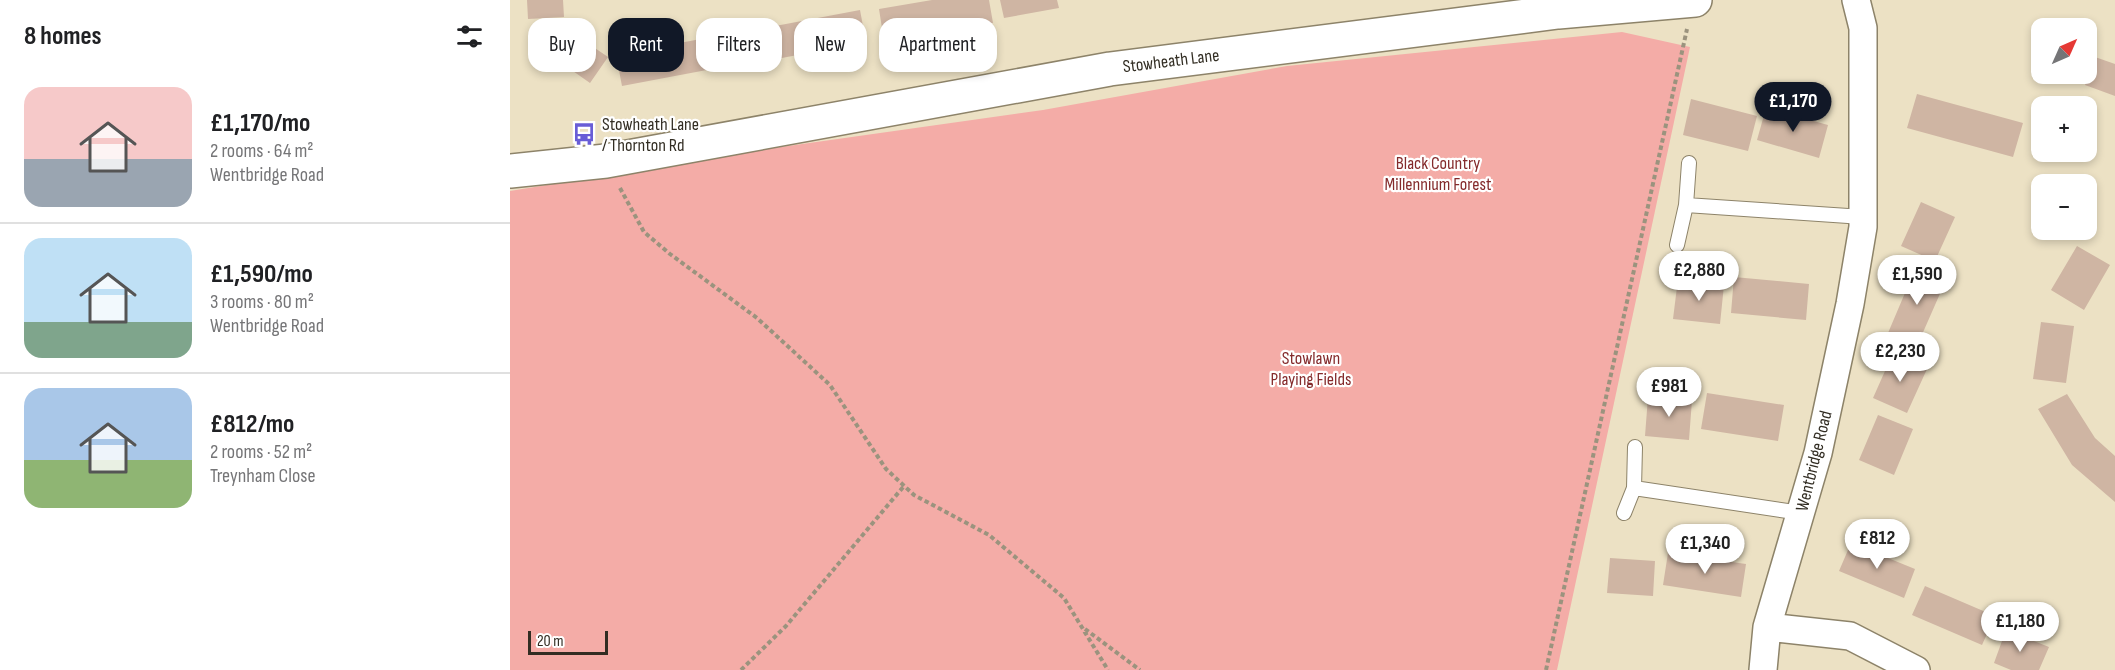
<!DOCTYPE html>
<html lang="en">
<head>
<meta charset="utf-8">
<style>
	:root { --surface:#fff; --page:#f6f6f6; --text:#202124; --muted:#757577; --line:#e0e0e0; --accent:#111827 }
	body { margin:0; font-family:"Sofia Sans Condensed",sans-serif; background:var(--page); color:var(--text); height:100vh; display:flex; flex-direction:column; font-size:22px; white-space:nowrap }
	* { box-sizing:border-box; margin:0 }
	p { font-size:20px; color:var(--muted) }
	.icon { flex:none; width:33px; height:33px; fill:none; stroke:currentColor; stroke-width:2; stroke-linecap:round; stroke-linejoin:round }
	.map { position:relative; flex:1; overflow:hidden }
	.side { display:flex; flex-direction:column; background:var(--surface); width:510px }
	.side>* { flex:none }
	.top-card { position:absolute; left:18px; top:18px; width:570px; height:54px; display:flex; gap:12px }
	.needle { width:39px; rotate:45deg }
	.fabs { position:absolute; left:1521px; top:18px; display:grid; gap:12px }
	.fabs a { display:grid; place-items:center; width:66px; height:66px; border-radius:12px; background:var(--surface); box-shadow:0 3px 9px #0003; font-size:30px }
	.scale { position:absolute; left:18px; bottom:15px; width:80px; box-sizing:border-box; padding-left:6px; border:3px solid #322d23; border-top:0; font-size:16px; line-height:21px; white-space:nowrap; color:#322d23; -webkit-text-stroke:4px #fff; paint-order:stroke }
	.price { position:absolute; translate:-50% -51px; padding:0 14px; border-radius:21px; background:#fff; color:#222; font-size:20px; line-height:39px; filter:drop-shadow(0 2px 3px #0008) }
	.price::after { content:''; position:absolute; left:50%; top:36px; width:18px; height:14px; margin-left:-9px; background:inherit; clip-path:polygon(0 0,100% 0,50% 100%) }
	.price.selected { background:var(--accent); color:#fff }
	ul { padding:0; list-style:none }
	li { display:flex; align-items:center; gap:18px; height:150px; padding:0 24px }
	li+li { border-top:2px solid var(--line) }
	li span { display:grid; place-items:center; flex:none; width:168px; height:120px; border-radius:18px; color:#555 }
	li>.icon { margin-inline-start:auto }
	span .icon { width:72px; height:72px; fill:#fffc; stroke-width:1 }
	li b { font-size:26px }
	h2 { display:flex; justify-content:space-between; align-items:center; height:72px; padding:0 24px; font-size:26px }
	.chip { padding:0 21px; border-radius:18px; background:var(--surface); box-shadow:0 3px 9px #0003; font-size:21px; line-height:54px }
	.chip.selected { background:var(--accent); color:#fff }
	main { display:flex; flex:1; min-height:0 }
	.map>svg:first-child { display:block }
	.green { fill:#f4aca7 }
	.building { fill:#cfb5a3 }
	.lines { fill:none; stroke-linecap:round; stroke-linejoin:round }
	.lane-casing { stroke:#8d8369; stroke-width:16 }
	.street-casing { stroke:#8d8369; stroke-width:30 }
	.secondary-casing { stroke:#8d8369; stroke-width:36 }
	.path { stroke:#9b937e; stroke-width:4; stroke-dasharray:4.5 3; stroke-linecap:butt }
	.lane { stroke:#fff; stroke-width:14 }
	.street { stroke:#fff; stroke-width:27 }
	.secondary { stroke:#fff; stroke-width:33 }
	.labels { text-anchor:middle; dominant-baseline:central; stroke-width:4.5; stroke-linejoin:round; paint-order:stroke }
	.street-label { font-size:18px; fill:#322d23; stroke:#fff }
	.poi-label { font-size:18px; fill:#322d23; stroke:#fff; text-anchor:start }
	.park-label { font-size:18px; fill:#842a2b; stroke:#fff }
</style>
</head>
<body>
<main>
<section class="side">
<h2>8 homes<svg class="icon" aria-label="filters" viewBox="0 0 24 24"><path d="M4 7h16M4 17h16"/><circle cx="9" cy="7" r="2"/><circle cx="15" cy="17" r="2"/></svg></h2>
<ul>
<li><span style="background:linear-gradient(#f6c9c9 60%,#9aa5b1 0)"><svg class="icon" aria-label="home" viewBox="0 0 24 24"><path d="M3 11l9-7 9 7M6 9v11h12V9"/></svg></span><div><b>£1,170/mo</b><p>2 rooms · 64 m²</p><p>Wentbridge Road</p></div></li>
<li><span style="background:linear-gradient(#bfe0f5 70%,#7fa58c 0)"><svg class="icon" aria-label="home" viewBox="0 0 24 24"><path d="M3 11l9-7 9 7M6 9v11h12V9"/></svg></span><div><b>£1,590/mo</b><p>3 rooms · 80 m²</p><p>Wentbridge Road</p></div></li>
<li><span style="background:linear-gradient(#a9c7e8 60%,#8fb573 0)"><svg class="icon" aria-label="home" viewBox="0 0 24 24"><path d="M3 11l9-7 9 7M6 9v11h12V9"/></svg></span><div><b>£812/mo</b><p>2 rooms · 52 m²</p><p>Treynham Close</p></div></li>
</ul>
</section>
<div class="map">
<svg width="1605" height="670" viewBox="0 0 1605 670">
	<rect width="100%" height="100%" fill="#ece1c4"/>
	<path class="green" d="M1112 32 1180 47 1047 670H0V191L264 148 533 110 777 66Z"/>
	<path class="building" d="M17 0H53L54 17 18 19Z
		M422 0H479L483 23 374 41 369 9Z
		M490 0H547L549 8 494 18Z
		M350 10 356 42 246 63 239 31Z
		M51 25 98 57 80 83 33 50Z
		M233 31 239 62 112 86 106 55Z
		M1585 57 1605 64V96L1575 85Z
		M1407 94 1513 123 1503 157 1397 128Z
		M1181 99 1247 116 1238 151 1173 135Z
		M1256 108 1318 125 1309 158 1247 140Z
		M1411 202 1445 217 1425 261 1391 246Z
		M1567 246 1600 265 1574 310 1541 290Z
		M1406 267 1436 280 1407 346 1378 333Z
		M1224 277 1299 284 1296 320 1221 313Z
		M1168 279 1214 285 1210 324 1163 319Z
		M1531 322 1564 326 1556 383 1523 379Z
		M1383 353 1417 369 1397 413 1363 398Z
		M1197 393 1274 405 1268 441 1191 429Z
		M1557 394 1585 438 1605 456V502L1562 465 1528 409Z
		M1138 397 1182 400 1179 440 1135 436Z
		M1368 415 1403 429 1384 475 1349 460Z
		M1341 543 1405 569 1394 598 1329 571Z
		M1158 553 1236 564 1231 597 1153 585Z
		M1100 558 1145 561 1143 596 1097 593Z
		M1415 586 1485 616 1472 645 1402 615Z
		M1496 630 1539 647 1529 670H1501L1484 663Z"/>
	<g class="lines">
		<g class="lane-casing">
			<path id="lane" d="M1176 205 1353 217
				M1167 245 1176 205 1179 163
				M1124 488 1291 513
				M1114 513 1124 488 1125 447"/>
		</g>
		<g class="street-casing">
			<path id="street" d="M1257 627 1340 636 1406 670
				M1253 670 1257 627 1308 453 1340 304 1353 227V28L1346 0"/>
		</g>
		<g class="secondary-casing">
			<path id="secondary" d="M0 171 96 161 600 69 1048 12 1185 0"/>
		</g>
		<path class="path" d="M110 188 134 232 160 254 247 318 320 385 376 469 404 495 479 535 554 598 598 670
			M575 629 630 670
			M231 670 276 626 394 486
			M1036 670 1177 29"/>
		<use href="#lane" class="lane"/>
		<use href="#street" class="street"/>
		<use href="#secondary" class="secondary"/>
	</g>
	<defs>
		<g id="bus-bare" transform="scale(1.8)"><path d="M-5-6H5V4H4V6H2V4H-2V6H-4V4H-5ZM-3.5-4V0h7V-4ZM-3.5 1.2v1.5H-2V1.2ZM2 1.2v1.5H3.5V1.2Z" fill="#695dd6" stroke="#fff" stroke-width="2.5" paint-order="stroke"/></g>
	</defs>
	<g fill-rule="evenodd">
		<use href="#bus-bare" x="74" y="134"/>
	</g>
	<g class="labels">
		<g class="street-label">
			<text transform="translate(661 61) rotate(-7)">Stowheath Lane</text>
			<text transform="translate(1304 461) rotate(-76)">Wentbridge Road</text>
		</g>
		<g class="poi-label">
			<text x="92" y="124">Stowheath Lane<tspan x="92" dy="21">/ Thornton Rd</tspan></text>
		</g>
		<g class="park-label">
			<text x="928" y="163">Black Country<tspan x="928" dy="21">Millennium Forest</tspan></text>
			<text x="801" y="358">Stowlawn<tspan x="801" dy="21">Playing Fields</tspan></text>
		</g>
	</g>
</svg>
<div class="fabs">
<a><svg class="needle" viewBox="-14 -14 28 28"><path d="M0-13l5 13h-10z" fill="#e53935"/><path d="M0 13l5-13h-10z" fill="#757577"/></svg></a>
<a>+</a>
<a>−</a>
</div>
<div class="scale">20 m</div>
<b class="price selected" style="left:1283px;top:133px">£1,170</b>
<b class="price" style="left:1189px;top:302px">£2,880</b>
<b class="price" style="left:1407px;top:306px">£1,590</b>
<b class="price" style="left:1390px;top:383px">£2,230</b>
<b class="price" style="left:1159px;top:418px">£981</b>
<b class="price" style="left:1367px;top:570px">£812</b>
<b class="price" style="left:1195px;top:575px">£1,340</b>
<b class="price" style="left:1510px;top:653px">£1,180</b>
<div class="top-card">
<a class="chip">Buy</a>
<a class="chip selected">Rent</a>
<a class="chip">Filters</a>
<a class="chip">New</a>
<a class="chip">Apartment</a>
</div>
</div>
</main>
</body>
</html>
